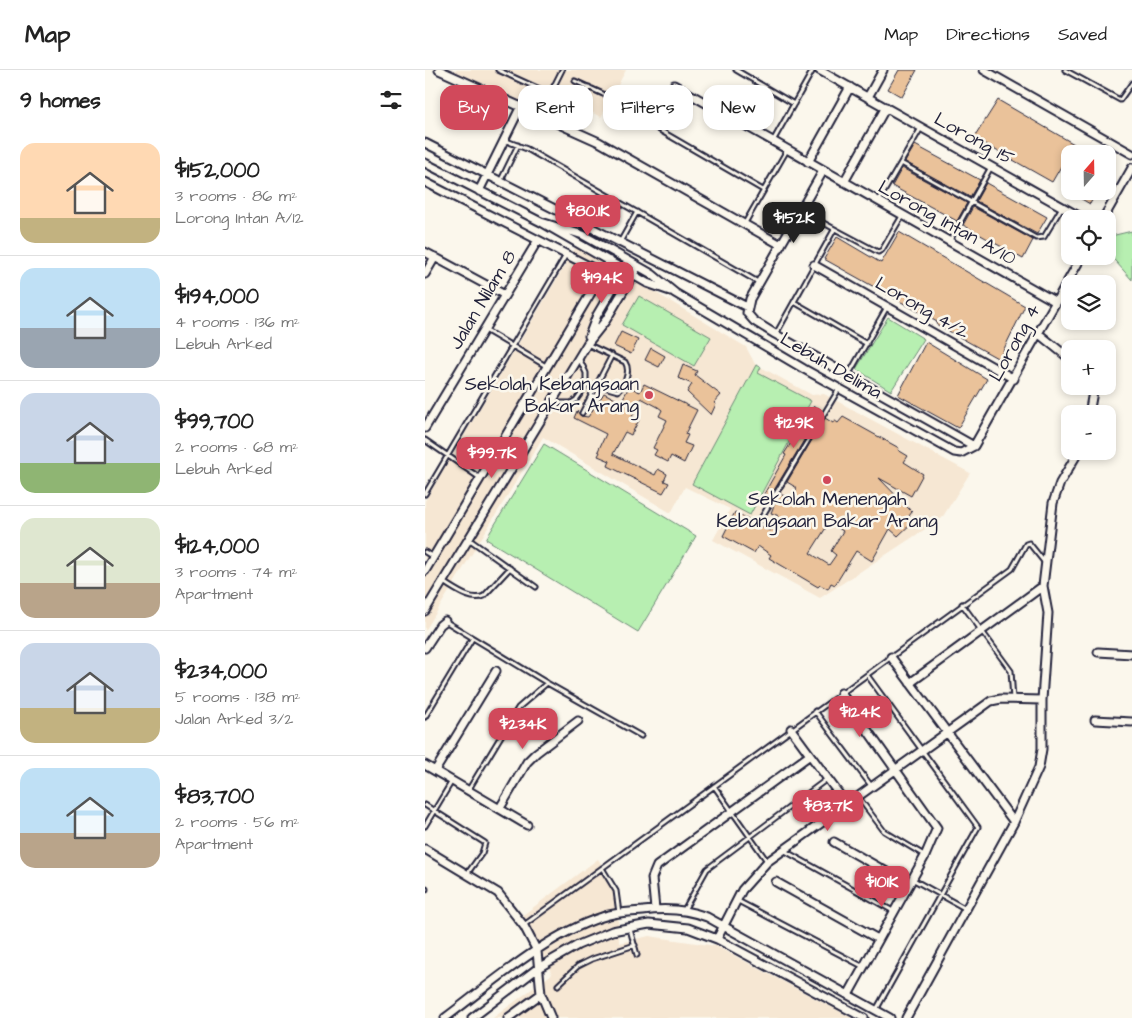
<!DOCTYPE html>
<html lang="en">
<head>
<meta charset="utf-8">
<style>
	:root { --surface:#fff; --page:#f2f2f2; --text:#222; --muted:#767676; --line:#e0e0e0; --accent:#d1495b }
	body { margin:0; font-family:"Architects Daughter",sans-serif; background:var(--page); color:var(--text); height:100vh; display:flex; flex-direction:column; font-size:19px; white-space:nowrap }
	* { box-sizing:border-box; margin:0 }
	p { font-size:16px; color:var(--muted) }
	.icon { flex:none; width:28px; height:28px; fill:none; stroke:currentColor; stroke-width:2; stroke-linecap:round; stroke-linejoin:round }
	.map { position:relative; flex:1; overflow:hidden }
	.side { display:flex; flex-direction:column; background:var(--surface); width:425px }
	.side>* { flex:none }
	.guide { position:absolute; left:15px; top:15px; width:475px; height:45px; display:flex; gap:10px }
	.needle { width:32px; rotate:20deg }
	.buttons { position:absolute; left:636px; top:75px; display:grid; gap:10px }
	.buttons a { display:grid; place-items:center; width:55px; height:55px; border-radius:10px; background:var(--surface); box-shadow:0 2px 8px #0003; font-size:25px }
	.price { position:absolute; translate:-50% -42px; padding:0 11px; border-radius:10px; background:var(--accent); color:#fff; font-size:16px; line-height:32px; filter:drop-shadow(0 1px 2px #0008) }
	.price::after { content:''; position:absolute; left:50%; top:30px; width:15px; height:11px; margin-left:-8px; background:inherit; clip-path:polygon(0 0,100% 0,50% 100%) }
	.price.current { background:#222; color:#fff }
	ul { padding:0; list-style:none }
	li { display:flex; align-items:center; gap:15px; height:125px; padding:0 20px }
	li+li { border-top:1px solid var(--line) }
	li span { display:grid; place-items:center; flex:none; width:140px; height:100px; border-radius:15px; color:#555 }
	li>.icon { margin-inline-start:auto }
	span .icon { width:60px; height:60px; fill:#fffc; stroke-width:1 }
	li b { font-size:21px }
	h2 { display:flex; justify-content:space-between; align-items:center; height:60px; padding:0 20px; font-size:21px }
	.tag { padding:0 18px; border-radius:15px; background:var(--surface); box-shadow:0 2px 8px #0003; font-size:18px; line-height:45px }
	.tag.current { background:var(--accent); color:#fff }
	header { display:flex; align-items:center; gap:30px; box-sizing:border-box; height:70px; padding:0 25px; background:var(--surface); border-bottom:1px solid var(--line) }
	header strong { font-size:24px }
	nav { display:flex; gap:28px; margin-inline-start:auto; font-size:18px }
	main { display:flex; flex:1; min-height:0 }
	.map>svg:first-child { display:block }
	.built { fill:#f6e7d3 }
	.green { fill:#b7efb1; stroke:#6c8876 }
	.building { fill:#eac29a; stroke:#22223b; fill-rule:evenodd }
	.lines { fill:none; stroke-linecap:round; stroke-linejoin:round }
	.lane-casing { stroke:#22223b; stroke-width:7 }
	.street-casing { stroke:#22223b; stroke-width:11 }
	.lane { stroke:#fbf7ec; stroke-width:3 }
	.street { stroke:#fbf7ec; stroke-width:7 }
	.poi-dot { fill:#d1495b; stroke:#fbf7ec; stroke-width:2 }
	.labels { text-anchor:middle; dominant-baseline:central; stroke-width:5; stroke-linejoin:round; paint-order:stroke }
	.street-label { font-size:19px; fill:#22223b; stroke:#fbf7ec }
	.poi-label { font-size:19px; fill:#22223b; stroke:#fbf7ec; text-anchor:end }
</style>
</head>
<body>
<header>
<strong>Map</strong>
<nav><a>Map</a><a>Directions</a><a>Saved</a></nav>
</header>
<main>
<section class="side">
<h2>9 homes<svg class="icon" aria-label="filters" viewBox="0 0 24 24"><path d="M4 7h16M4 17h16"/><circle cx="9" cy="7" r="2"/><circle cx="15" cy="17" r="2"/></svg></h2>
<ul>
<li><span style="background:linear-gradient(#ffd9b3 75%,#c2b280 0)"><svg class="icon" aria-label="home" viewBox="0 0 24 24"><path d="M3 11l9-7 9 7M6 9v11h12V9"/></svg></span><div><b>$152,000</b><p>3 rooms · 86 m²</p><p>Lorong Intan A/12</p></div></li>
<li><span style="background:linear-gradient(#bfe0f5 60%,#9aa5b1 0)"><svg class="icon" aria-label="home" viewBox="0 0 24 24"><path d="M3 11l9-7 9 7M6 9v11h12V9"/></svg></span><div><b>$194,000</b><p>4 rooms · 136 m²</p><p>Lebuh Arked</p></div></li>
<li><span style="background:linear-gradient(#c9d6e8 70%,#8fb573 0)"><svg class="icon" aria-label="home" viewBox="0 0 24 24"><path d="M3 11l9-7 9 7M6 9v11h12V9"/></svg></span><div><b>$99,700</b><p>2 rooms · 68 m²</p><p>Lebuh Arked</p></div></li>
<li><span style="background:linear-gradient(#dfe7d0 65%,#b9a48a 0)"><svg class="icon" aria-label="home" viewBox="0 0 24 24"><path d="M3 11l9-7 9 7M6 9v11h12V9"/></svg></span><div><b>$124,000</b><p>3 rooms · 74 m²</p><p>Apartment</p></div></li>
<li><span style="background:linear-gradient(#c9d6e8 65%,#c2b280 0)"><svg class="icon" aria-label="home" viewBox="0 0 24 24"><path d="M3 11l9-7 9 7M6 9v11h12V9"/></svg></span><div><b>$234,000</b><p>5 rooms · 138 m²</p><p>Jalan Arked 3/2</p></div></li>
<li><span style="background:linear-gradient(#bfe0f5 65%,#b9a48a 0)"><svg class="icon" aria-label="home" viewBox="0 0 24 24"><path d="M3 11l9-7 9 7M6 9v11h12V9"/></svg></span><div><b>$83,700</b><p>2 rooms · 56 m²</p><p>Apartment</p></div></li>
</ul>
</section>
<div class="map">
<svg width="707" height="948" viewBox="0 0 707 948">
	<rect width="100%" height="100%" fill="#fbf7ec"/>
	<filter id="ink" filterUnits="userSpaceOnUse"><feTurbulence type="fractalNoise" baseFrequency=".02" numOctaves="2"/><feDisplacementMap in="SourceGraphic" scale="10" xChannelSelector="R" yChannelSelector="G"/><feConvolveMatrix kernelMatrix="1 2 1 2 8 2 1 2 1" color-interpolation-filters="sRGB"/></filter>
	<g filter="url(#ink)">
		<path class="built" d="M26 0H201L176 47 160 39 151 56Z
			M152 175 321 277 330 294 387 325 399 324 545 403 517 448 395 528 288 470 305 439 260 417 246 443 118 367 0 561V431Z
			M173 789 192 819 194 873 224 866 291 876 427 948H68L127 904 98 845Z"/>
		<path class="green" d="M707 161V210L683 183V173L686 166Z
			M214 226 286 267 269 296 197 255Z
			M463 247 499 269 466 321 431 299Z
			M331 295 336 297 333 303 386 331 325 445 267 414Z
			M119 374 271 466 213 562 61 469Z"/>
		<path class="building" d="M474 0H492L477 27 463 19Z
			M573 30 649 74 627 112 549 68Z
			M490 75 555 110 545 127 480 92Z
			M477 98 542 133 532 151 467 116Z
			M561 113 622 147 612 164 551 131Z
			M643 121H672L665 134Z
			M548 137 608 170 598 189 538 155Z
			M474 162 600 236 574 289 511 254 512 252 399 189 412 167 456 193Z
			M196 262 213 270 206 284 189 276Z
			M501 272 562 309 533 358 473 325Z
			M226 278 240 286 234 297 220 290Z
			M258 295 272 301 270 305 296 325 289 333 291 334 286 345 262 322 267 314 253 308Z
			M219 314 272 340 260 364 263 365 259 373 267 376 259 393 246 386 243 392 229 385 232 380 228 378 242 350 234 346 237 340 233 337 216 328 207 347 214 350 206 365 200 362 188 384 230 405 233 399 242 404 239 411 244 413 238 423 183 396 185 391 173 386 175 382 173 381 181 364 149 348 152 341 156 346 163 347 179 323 196 332 204 317 215 322Z
			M389 336 395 339 394 345 345 427 339 424 361 385 359 384Z
			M418 347 474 378 473 380 483 386 479 392 498 404 486 426 454 408 487 442 484 446 489 451 473 466 465 459 447 491 431 481 410 515 406 513 403 519 395 515 393 517 344 488 346 485 333 476 329 483 298 466 310 442 345 461 354 446 346 443 351 430 355 424 366 429 372 418 362 412 400 348 408 353 409 350 413 353ZM404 453 418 461 406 481 411 485 404 495 385 483Z"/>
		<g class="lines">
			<g class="lane-casing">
				<path id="lane" d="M73 0 154 37
					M311 0 369 34
					M640 0 695 30 707 13
					M150 11 178 24
					M125 24 137 0
					M219 51 338 120
					M144 57 164 17
					M79 70 102 79 333 212
					M348 71 388 0
					M476 93 611 168 619 167 637 137
					M76 110 93 75
					M453 132 496 58
					M376 141 453 182 457 180 477 146
					M320 153 362 80
					M195 172 212 142
					M524 172 566 97
					M369 232 442 274
					M60 260 121 296
					M351 264 409 160
					M162 274 200 292C206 301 200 314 193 321L172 315
					M424 304 462 237
					M128 333H146L151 330 161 316V303L154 288
					M157 343 187 285
					M0 370 55 408
					M0 424 141 185
					M335 450 414 319
					M45 470 111 517
					M0 482 8 487
					M18 512C30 519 46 532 59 526L85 498
					M537 534 586 601 588 629
					M20 551 122 613 216 666
					M442 605 553 757 451 940
					M390 641 447 717
					M0 647 47 569
					M289 716 342 791
					M44 719 93 638 122 613
					M434 728 459 761 499 785
					M0 735 60 773 57 783 42 804
					M0 756 27 711
					M360 781 468 841
					M177 798 191 821 194 843
					M487 809 541 839
					M0 819H1
					M313 831 437 896
					M259 840 282 799 402 709
					M99 855 587 499 601 474 604 473 620 493
					M205 859 212 885
					M133 915 153 896 167 889 210 875"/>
			</g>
			<g class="street-casing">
				<path id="street" d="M14 0 174 72 356 175
					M394 0 659 149
					M559 0 707 84
					M249 15 631 232
					M443 27 458 0
					M0 73 322 237
					M383 92 425 17
					M0 93 116 152 222 213 245 221
					M398 101 325 229 322 243 329 251 350 264 549 376
					M0 112 193 211
					M419 112 461 37
					M54 121 96 36
					M678 149 707 98
					M116 152 158 165 190 183 227 204 250 223 379 299 529 382 536 383 549 376 657 186
					M0 182 80 225
					M389 195 589 309
					M0 204 10 187
					M614 264 645 289
					M164 266 172 245 201 196
					M664 344 669 316
					M0 358 113 170
					M0 501 185 191
					M0 541 162 274 181 250 213 196
					M0 578 15 555 20 551
					M673 582 707 584
					M466 587 589 752
					M485 613 618 516
					M416 623 512 758 500 786 423 925
					M670 650 707 652
					M366 659 422 735
					M0 695 102 755
					M10 701 71 601
					M75 738 102 692 111 683 153 651
					M409 772 483 814
					M0 779 73 823 99 856 112 881 116 924 126 948
					M351 812 453 869
					M230 839 227 808 232 796 385 685
					M292 869 317 820 342 792 566 631 576 629 617 630
					M20 948C67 913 121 865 177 847 190 842 205 842 218 841 240 838 261 839 282 847L465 948
					M47 948 113 898 153 875 187 861 224 854 263 858 292 869 439 948
					M83 948 116 924
					M481 948 589 752 614 697 617 679V630L623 543 618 516 628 433 635 413 654 381"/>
			</g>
			<use href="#lane" class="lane"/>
			<use href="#street" class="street"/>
		</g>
	</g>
	<g class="poi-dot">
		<circle cx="224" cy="325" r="5"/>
		<circle cx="402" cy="410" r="5"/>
	</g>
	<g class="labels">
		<g class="street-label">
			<text transform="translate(549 69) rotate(29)">Lorong 15</text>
			<text transform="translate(522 153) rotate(29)">Lorong Intan A/10</text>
			<text transform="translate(58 230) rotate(-59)">Jalan Nilam 8</text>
			<text transform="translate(497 238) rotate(30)">Lorong 4/2</text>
			<text transform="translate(590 273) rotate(-61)">Lorong 4</text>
			<text transform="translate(406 296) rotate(30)">Lebuh Delima</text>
		</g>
		<g class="poi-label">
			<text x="214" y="314">Sekolah Kebangsaan<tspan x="214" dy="22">Bakar Arang</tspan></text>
			<text x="402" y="429" text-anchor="middle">Sekolah Menengah<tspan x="402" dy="22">Kebangsaan Bakar Arang</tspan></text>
		</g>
	</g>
</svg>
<div class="buttons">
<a><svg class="needle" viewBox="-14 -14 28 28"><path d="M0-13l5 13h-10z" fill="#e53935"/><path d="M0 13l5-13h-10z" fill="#767676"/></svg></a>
<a><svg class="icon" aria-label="locate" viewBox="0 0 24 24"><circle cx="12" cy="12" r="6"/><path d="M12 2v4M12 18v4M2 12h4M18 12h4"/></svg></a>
<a><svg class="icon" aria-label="layers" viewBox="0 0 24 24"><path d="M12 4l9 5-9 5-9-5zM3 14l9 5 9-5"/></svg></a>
<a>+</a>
<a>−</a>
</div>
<b class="price" style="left:163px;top:167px">$80.1K</b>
<b class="price current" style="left:369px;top:174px">$152K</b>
<b class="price" style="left:177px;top:234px">$194K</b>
<b class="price" style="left:369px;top:379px">$129K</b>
<b class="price" style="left:67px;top:409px">$99.7K</b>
<b class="price" style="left:435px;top:668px">$124K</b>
<b class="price" style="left:98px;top:680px">$234K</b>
<b class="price" style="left:403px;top:762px">$83.7K</b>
<b class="price" style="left:457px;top:838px">$101K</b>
<div class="guide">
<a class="tag current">Buy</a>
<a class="tag">Rent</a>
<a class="tag">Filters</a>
<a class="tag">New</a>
</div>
</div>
</main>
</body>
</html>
